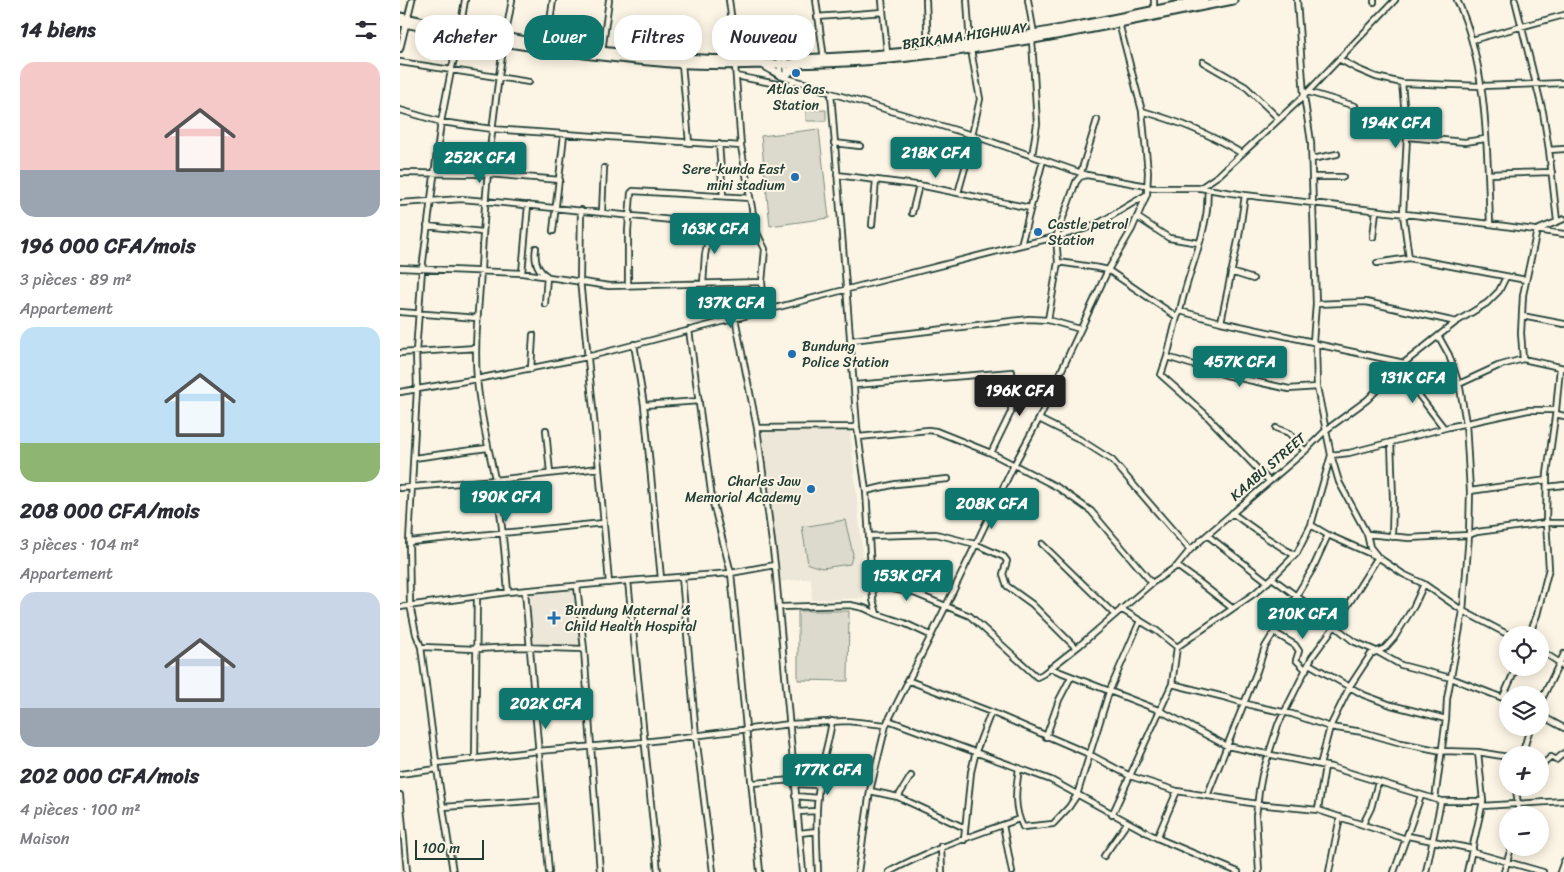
<!DOCTYPE html>
<html lang="fr">
<head>
<meta charset="utf-8">
<style>
	:root { --surface:#fff; --page:#f2f2f3; --text:#2b2b33; --muted:#7c7c81; --accent:#0f766e }
	body { margin:0; font-family:Sriracha,sans-serif; background:var(--page); color:var(--text); height:100vh; display:flex; flex-direction:column; font-size:19px; white-space:nowrap }
	* { box-sizing:border-box; margin:0 }
	p { font-size:16px; color:var(--muted) }
	.icon { flex:none; width:28px; height:28px; fill:none; stroke:currentColor; stroke-width:2; stroke-linecap:round; stroke-linejoin:round }
	.map { position:relative; flex:1; overflow:hidden }
	.sheet { display:flex; flex-direction:column; background:var(--surface); width:400px }
	.sheet>* { flex:none }
	.hud { position:absolute; left:15px; top:15px; width:475px; height:45px; display:flex; gap:10px }
	.tools { position:absolute; left:1099px; top:626px; display:grid; gap:10px }
	.tools a { display:grid; place-items:center; width:50px; height:50px; border-radius:50%; background:var(--surface); box-shadow:0 2px 12px #0003; font-size:25px }
	.scale { position:absolute; left:15px; bottom:12px; width:69px; box-sizing:border-box; padding-left:5px; border:2px solid #1f3d34; border-top:0; font-size:14px; line-height:18px; white-space:nowrap; color:#1f3d34; -webkit-text-stroke:4px #fcf5e5; paint-order:stroke }
	.price { position:absolute; translate:-50% -42px; padding:0 11px; border-radius:5px; background:var(--accent); color:#fff; font-size:16px; line-height:32px; filter:drop-shadow(0 1px 2px #0008) }
	.price::after { content:''; position:absolute; left:50%; top:30px; width:15px; height:11px; margin-left:-8px; background:inherit; clip-path:polygon(0 0,100% 0,50% 100%) }
	.price.on { background:#222; color:#fff }
	ul { padding:0; list-style:none }
	li { display:grid; align-content:center; gap:10px; height:265px; padding:0 20px }
	li span { display:grid; place-items:center; height:155px; border-radius:15px; color:#555 }
	li>.icon { margin-inline-start:auto }
	span .icon { width:90px; height:90px; fill:#fffc; stroke-width:1 }
	li b { font-size:21px }
	h2 { display:flex; justify-content:space-between; align-items:center; height:60px; padding:0 20px; font-size:21px }
	.pill { padding:0 18px; border-radius:20px; background:var(--surface); box-shadow:0 2px 12px #0003; font-size:18px; line-height:45px }
	.pill.on { background:var(--accent); color:#fff }
	main { display:flex; flex:1; min-height:0 }
	.map>svg:first-child { display:block }
	.built { fill:#ece7d8 }
	.green { fill:#dcdacc; stroke:#7e8c80 }
	.lines { fill:none; stroke-linecap:round; stroke-linejoin:round }
	.minor-casing { stroke:#1f3d34; stroke-width:8 }
	.highway-casing { stroke:#1f3d34; stroke-width:11 }
	.minor { stroke:#fcf5e5; stroke-width:4.5 }
	.highway { stroke:#fcf5e5; stroke-width:7 }
	.poi-dot { fill:#1f6fb2; stroke:#fcf5e5; stroke-width:2 }
	.labels { text-anchor:middle; dominant-baseline:central; stroke-width:4; stroke-linejoin:round; paint-order:stroke }
	.street-label { font-size:14px; fill:#1f3d34; stroke:#fcf5e5 }
	.poi-label { font-size:14px; fill:#1f3d34; stroke:#fcf5e5; text-anchor:start }
</style>
</head>
<body>
<main>
<section class="sheet">
<h2>14 biens<svg class="icon" aria-label="filters" viewBox="0 0 24 24"><path d="M4 7h16M4 17h16"/><circle cx="9" cy="7" r="2"/><circle cx="15" cy="17" r="2"/></svg></h2>
<ul>
<li><span style="background:linear-gradient(#f6c9c9 70%,#9aa5b1 0)"><svg class="icon" aria-label="home" viewBox="0 0 24 24"><path d="M3 11l9-7 9 7M6 9v11h12V9"/></svg></span><div><b>196 000 CFA/mois</b><p>3 pièces · 89 m²</p><p>Appartement</p></div></li>
<li><span style="background:linear-gradient(#bfe0f5 75%,#8fb573 0)"><svg class="icon" aria-label="home" viewBox="0 0 24 24"><path d="M3 11l9-7 9 7M6 9v11h12V9"/></svg></span><div><b>208 000 CFA/mois</b><p>3 pièces · 104 m²</p><p>Appartement</p></div></li>
<li><span style="background:linear-gradient(#c9d6e8 75%,#9aa5b1 0)"><svg class="icon" aria-label="home" viewBox="0 0 24 24"><path d="M3 11l9-7 9 7M6 9v11h12V9"/></svg></span><div><b>202 000 CFA/mois</b><p>4 pièces · 100 m²</p><p>Maison</p></div></li>
</ul>
</section>
<div class="map">
<svg width="1164" height="872" viewBox="0 0 1164 872">
	<rect width="100%" height="100%" fill="#fcf5e5"/>
	<filter id="ink" filterUnits="userSpaceOnUse"><feTurbulence type="fractalNoise" baseFrequency=".02" numOctaves="2"/><feDisplacementMap in="SourceGraphic" scale="10" xChannelSelector="R" yChannelSelector="G"/><feConvolveMatrix kernelMatrix="1 2 1 2 8 2 1 2 1" color-interpolation-filters="sRGB"/></filter>
	<g filter="url(#ink)">
		<path class="built" d="M397 429 450 430 462 548 464 598 412 600 411 578 379 582 358 431Z
			M174 586 181 647 132 644 128 592Z"/>
		<path class="green" d="M406 110H426V121H406Z
			M419 129 429 218 370 226 361 136Z
			M445 520 453 554 450 564 422 568 408 564 402 527Z
			M398 611H449L448 681 398 680Z"/>
		<g class="lines">
			<g class="minor-casing">
				<path id="minor" d="M329 0 335 44V60
					M416 0 424 59
					M482 0 487 53
					M526 0 528 50
					M567 0 570 45 580 99 572 135
					M628 0 634 34
					M754 0V10
					M897 0 904 96 911 142 916 304 913 342 916 344 917 387 931 455 939 482 967 534 970 547 978 557
					M974 0V2
					M1057 0C1088 65 1087 152 1090 224
					M1115 0 1143 112 1149 150 1157 221
					M417 17 483 12
					M60 30 65 0
					M105 38 112 0
					M1072 40 1164 15
					M104 43C92 118 85 193 81 269 79 306 74 342 77 379 80 413 88 446 95 479 102 516 105 555 108 592
					M147 44 153 0
					M0 49 12 0
					M202 52 209 0
					M380 59V73L383 77 408 84 431 93 572 135 687 175
					M385 59 386 76
					M939 59 957 69 976 77 1002 83 1081 86 1164 83
					M0 62 129 82
					M803 62 846 87 879 119
					M282 64 289 143
					M335 65 341 146 356 231
					M336 76 387 86 391 85 394 80
					M1002 83 1007 137 1003 214 1009 258 1126 280
					M908 92 955 106
					M431 93 457 427 466 491 473 600 477 614
					M0 110 41 122 92 129 341 146
					M742 111C780 122 808 133 841 153
					M1007 137 1065 142 1085 139
					M434 143 460 146
					M319 144 323 196
					M1149 150 1164 149
					M632 156 637 124 632 40
					M912 159 937 154
					M681 172 697 120
					M0 173 88 174 160 180
					M1088 174 1152 172
					M437 175 524 186 630 208
					M912 177H943
					M747 188H800L845 195 1090 224 1164 234
					M800 188 819 175 904 96 995 0
					M558 193 574 136
					M0 203 62 199 85 201 311 224 356 231 365 249 362 282 364 310
					M181 210 180 280 199 468 209 583
					M202 212 204 168
					M512 213 519 185
					M737 217 769 238 799 243
					M472 225 476 180
					M27 226 82 232
					M153 231 164 135
					M973 237 976 211
					M621 245 643 160
					M136 248C134 260 137 270 147 276L145 304
					M658 262 699 268 708 270 777 317
					M977 263 1009 258
					M0 268 122 273 209 286 362 282
					M831 272 853 279
					M122 273 128 205
					M303 284 305 255 311 224
					M228 286V231L231 193 233 191 350 198
					M916 304 966 302 1056 322
					M780 311C786 279 801 248 806 216 808 207 807 198 808 189
					M0 312 77 318
					M1122 316 1164 324
					M335 318 357 428 375 565 403 872
					M648 320 658 262 656 237 676 182 680 177 687 175 747 186
					M821 322 839 236 845 195
					M289 330 312 499 331 573 360 872
					M452 340 629 319 648 320 680 329
					M234 344 244 405 261 578
					M916 344 1004 363
					M0 353 76 348
					M767 357 826 375 889 389 917 387
					M1123 359 1121 333 1123 295 1137 230 1164 219
					M998 368 1044 428
					M131 369 133 335
					M1059 384 1098 366 1123 359 1164 368
					M455 385 612 372 611 412 591 453
					M0 392 77 379 187 357 448 289 621 245 656 237 684 229 701 222 746 195
					M244 405 299 401
					M1156 414 1164 416
					M639 419 679 439 712 460 790 550
					M357 428 457 427
					M876 428 889 433 905 451
					M146 430 150 473
					M459 437 528 430 536 431 591 453 657 487 691 511 752 583
					M991 442 993 499 992 537
					M14 458 87 448
					M869 481 805 414 761 375 767 357 777 317 780 311 821 322 913 342
					M1147 487 1164 485
					M0 488 95 480 199 468
					M466 491 496 484 548 479
					M1070 491 1147 480
					M832 513 867 538 894 555
					M911 525 928 535 978 557 1003 574 1024 584 1063 611 1109 635
					M967 534 1009 538 1069 535 1077 532 1146 523H1164
					M807 535 868 582
					M469 536 536 534 575 544 604 557 607 561 603 574 607 586 632 604 676 648
					M9 542 204 523
					M642 544 715 615
					M777 566 799 582 832 608
					M282 577 296 736 313 872
					M872 578 914 609 953 641 976 651 1001 665 1051 678 1108 700
					M228 581 258 872
					M471 585 514 593 570 616 637 677 643 674 680 645 752 583 777 566 790 550 807 535 905 451 926 430 967 400 1004 363 1056 322 1087 303 1099 291 1106 277
					M177 586 184 649 200 872
					M125 591 149 872
					M0 607 108 592 228 581 331 573 375 565
					M380 607 450 605 464 608 477 614 504 623 530 635
					M875 633 895 645 899 651 896 660 906 670
					M1129 635 1137 615 1149 568 1146 523 1147 474 1156 410 1160 368
					M21 647 16 634 10 605 9 542 17 389 16 352 22 269 41 122 51 71 60 36
					M777 647 855 593 872 578 897 553 911 525 931 455 949 453 1049 427 1128 410H1156
					M1140 650 1160 663 1164 668
					M909 664 964 695 991 705 1046 719
					M650 668 761 711 827 746 931 767 1041 801H1083
					M507 680 591 712 689 754 730 776 777 791 857 804 918 810 1006 839
					M772 684 824 697 854 706 892 714 930 727 963 732 1001 743 1042 751 1078 752 1108 757
					M1103 697 1116 668
					M1140 703 1164 654
					M1140 715 1164 728
					M488 720 651 780 757 838 838 872
					M646 737 659 700 671 677
					M1122 755 1130 728
					M75 758 77 597
					M37 763 138 751 244 742 390 724 447 721 486 725
					M920 765 930 727 950 686 971 654 985 648 994 638 1014 606 1024 584
					M1140 767 1151 757 1156 760 1164 753
					M619 768C616 789 613 807 623 827L653 824 669 807 677 795 709 692 740 621
					M0 774 37 769
					M394 774 421 772
					M352 783 394 780
					M394 784 419 785
					M1116 788 1119 815
					M470 791 498 797 565 828
					M0 795 7 872
					M395 796 418 798
					M807 796 857 671 865 647 912 570 928 535
					M498 797 511 776
					M1035 799 1046 719 1047 699 1063 611 1069 535 1070 491 1066 423 1060 388 1049 355 1039 337
					M1082 806 1164 801
					M43 807 143 800
					M918 810 925 766
					M398 812 416 811
					M712 815 772 684 777 647 757 631 721 609
					M963 824 971 808 978 782
					M603 825 612 872
					M400 833 417 831
					M1008 836 1073 849
					M757 838 777 791
					M564 840 571 772 576 751 591 712
					M541 846 542 872
					M1072 852 1143 872
					M704 856 727 823
					M53 872 37 769 21 647 76 649 118 647 184 649
					M418 872C417 843 415 815 419 786 421 764 429 743 432 721
					M458 872 470 791 486 725 546 606 614 465 639 419 708 270 732 229 747 194 748 172 742 111 719 23
					M489 872C531 849 575 835 619 819
					M859 872 856 816 859 791 862 775 878 725 912 657 934 627 978 557
					M929 872 940 817
					M994 872 1021 796
					M1026 872 1041 801
					M1067 872 1083 801 1078 752
					M1104 872 1111 848
					M1160 872 1164 861"/>
			</g>
			<g class="highway-casing">
				<path id="highway" d="M0 17C120 43 240 61 363 60
					M0 22C90 42 180 56 271 63 302 65 333 65 364 64 418 64 472 62 525 55 628 43 730 21 833 0
					M396 59C455 57 514 53 571 44 649 33 726 16 804 0
					M364 65 381 75
					M386 75 397 64"/>
			</g>
			<use href="#minor" class="minor"/>
			<use href="#highway" class="highway"/>
		</g>
	</g>
	<g class="poi-dot">
		<circle cx="396" cy="73" r="5"/>
		<circle cx="395" cy="177" r="5"/>
		<circle cx="638" cy="232" r="5"/>
		<circle cx="392" cy="354" r="5"/>
		<circle cx="411" cy="489" r="5"/>
		<path d="M151.5 610.5h5v5h5v5h-5v5h-5v-5h-5v-5h5z"/>
	</g>
	<g class="labels">
		<g class="street-label">
			<text transform="translate(565 36) rotate(-8)">BRIKAMA HIGHWAY</text>
			<text transform="translate(868 467) rotate(-41)">KAABU STREET</text>
		</g>
		<g class="poi-label">
			<text x="396" y="89" text-anchor="middle">Atlas Gas<tspan x="396" dy="16">Station</tspan></text>
			<text x="385" y="169" text-anchor="end">Sere-kunda East<tspan x="385" dy="16">mini stadium</tspan></text>
			<text x="648" y="224">Castle petrol<tspan x="648" dy="16">Station</tspan></text>
			<text x="402" y="346">Bundung<tspan x="402" dy="16">Police Station</tspan></text>
			<text x="401" y="481" text-anchor="end">Charles Jaw<tspan x="401" dy="16">Memorial Academy</tspan></text>
			<text x="165" y="610">Bundung Maternal &amp;<tspan x="165" dy="16">Child Health Hospital</tspan></text>
		</g>
	</g>
</svg>
<div class="tools">
<a><svg class="icon" aria-label="locate" viewBox="0 0 24 24"><circle cx="12" cy="12" r="6"/><path d="M12 2v4M12 18v4M2 12h4M18 12h4"/></svg></a>
<a><svg class="icon" aria-label="layers" viewBox="0 0 24 24"><path d="M12 4l9 5-9 5-9-5zM3 14l9 5 9-5"/></svg></a>
<a>+</a>
<a>−</a>
</div>
<div class="scale">100 m</div>
<b class="price" style="left:996px;top:149px">194K CFA</b>
<b class="price" style="left:536px;top:179px">218K CFA</b>
<b class="price" style="left:80px;top:184px">252K CFA</b>
<b class="price" style="left:315px;top:255px">163K CFA</b>
<b class="price" style="left:331px;top:329px">137K CFA</b>
<b class="price" style="left:840px;top:388px">457K CFA</b>
<b class="price" style="left:1013px;top:404px">131K CFA</b>
<b class="price on" style="left:620px;top:417px">196K CFA</b>
<b class="price" style="left:106px;top:523px">190K CFA</b>
<b class="price" style="left:592px;top:530px">208K CFA</b>
<b class="price" style="left:507px;top:602px">153K CFA</b>
<b class="price" style="left:903px;top:640px">210K CFA</b>
<b class="price" style="left:146px;top:730px">202K CFA</b>
<b class="price" style="left:428px;top:796px">177K CFA</b>
<div class="hud">
<a class="pill">Acheter</a>
<a class="pill on">Louer</a>
<a class="pill">Filtres</a>
<a class="pill">Nouveau</a>
</div>
</div>
</main>
</body>
</html>
